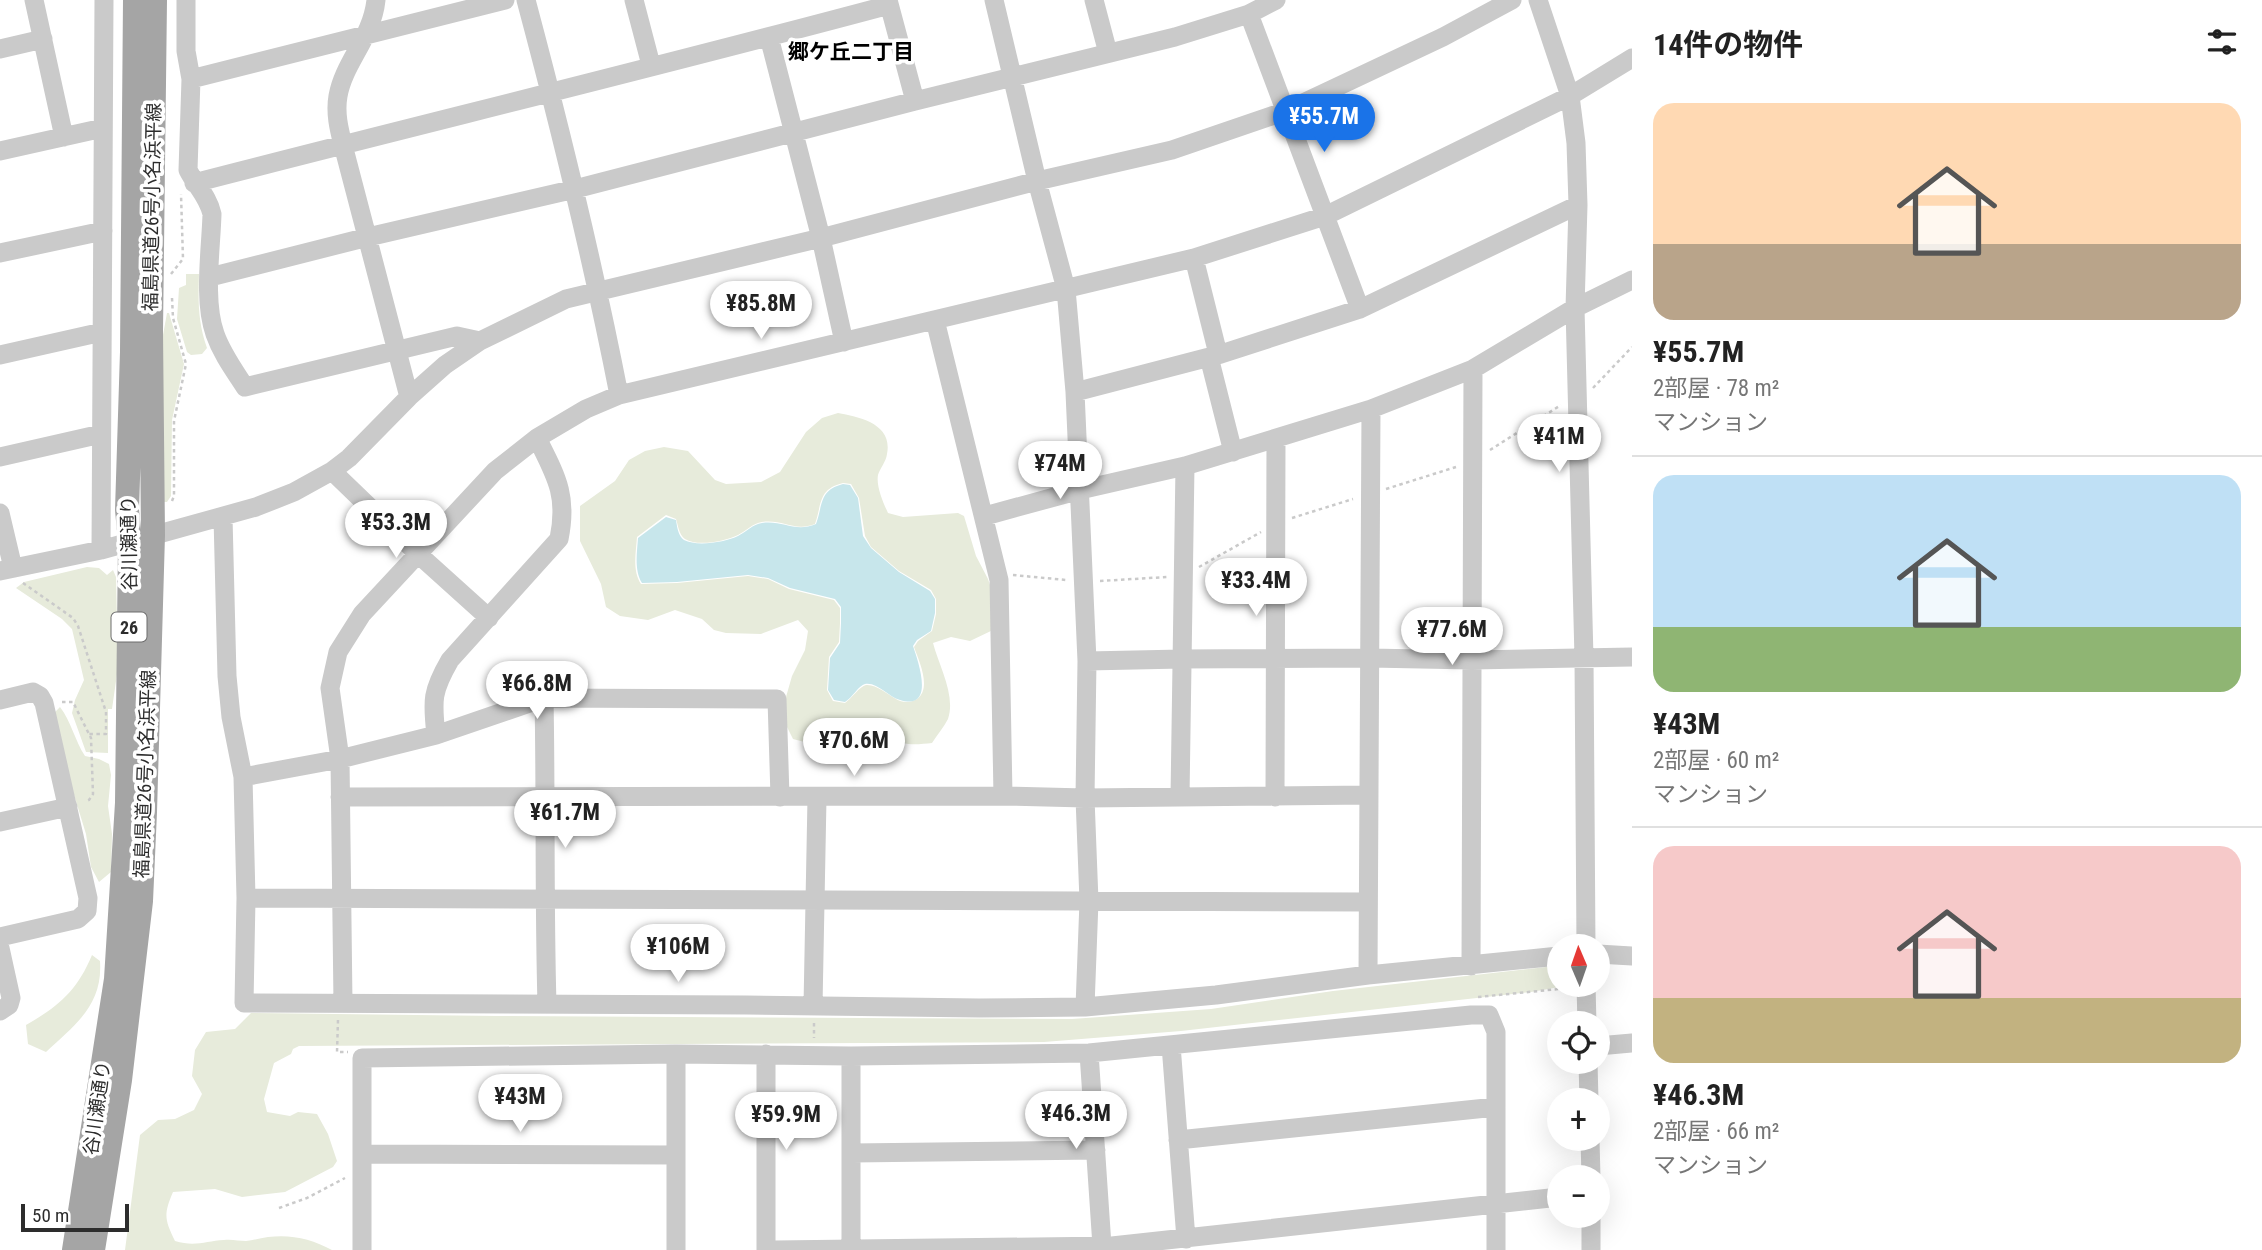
<!DOCTYPE html>
<html lang="ja">
<head>
<meta charset="utf-8">
<style>
	:root { --surface:#fff; --page:#f2f2f2; --text:#222; --muted:#767676; --line:#e0e0e0; --accent:#1a73e8 }
	body { margin:0; font-family:"Roboto Condensed","Noto Sans JP",sans-serif; background:var(--page); color:var(--text); height:100vh; display:flex; flex-direction:column; font-size:26px; white-space:nowrap }
	* { box-sizing:border-box; margin:0 }
	p { font-size:23px; color:var(--muted) }
	.icon { flex:none; width:38px; height:38px; fill:none; stroke:currentColor; stroke-width:2; stroke-linecap:round; stroke-linejoin:round }
	.map { position:relative; flex:1; overflow:hidden }
	.details { display:flex; flex-direction:column; background:var(--surface); width:630px }
	.details>* { flex:none }
	.needle { width:46px; rotate:358deg }
	.tools { position:absolute; left:1547px; top:934px; display:grid; gap:14px }
	.tools a { display:grid; place-items:center; width:63px; height:63px; border-radius:50%; background:var(--surface); box-shadow:0 7px 28px #0002; font-size:35px }
	.scale { position:absolute; left:21px; bottom:18px; width:108px; box-sizing:border-box; padding-left:7px; border:4px solid #2d2d2d; border-top:0; font-size:19px; line-height:24px; white-space:nowrap; color:#2d2d2d; -webkit-text-stroke:5px #fff; paint-order:stroke }
	.price { position:absolute; translate:-50% -60px; padding:0 16px; border-radius:24px; background:#fff; color:#222; font-size:23px; line-height:46px; filter:drop-shadow(0 2px 4px #0008) }
	.price::after { content:''; position:absolute; left:50%; top:42px; width:21px; height:16px; margin-left:-10px; background:inherit; clip-path:polygon(0 0,100% 0,50% 100%) }
	.price.current { background:var(--accent); color:#fff }
	ul { padding:0; list-style:none }
	li { display:grid; align-content:center; gap:14px; height:371px; padding:0 21px }
	li+li { border-top:2px solid var(--line) }
	li span { display:grid; place-items:center; height:217px; border-radius:21px; color:#555 }
	li>.icon { margin-inline-start:auto }
	span .icon { width:126px; height:126px; fill:#fffc; stroke-width:1 }
	li b { font-size:30px }
	h2 { display:flex; justify-content:space-between; align-items:center; height:84px; padding:0 21px; font-size:30px }
	main { display:flex; flex:1; min-height:0 }
	.map>svg:first-child { display:block }
	.green { fill:#e7ebdb; fill-rule:evenodd }
	.water { fill:#c7e6eb }
	.lines { fill:none; stroke-linecap:round; stroke-linejoin:round }
	.path { stroke:#cacaca; stroke-width:2.5; stroke-dasharray:3.5 3.5; stroke-linecap:butt }
	.minor { stroke:#cacaca; stroke-width:19 }
	.major { stroke:#a5a5a5; stroke-width:24 }
	.labels { text-anchor:middle; dominant-baseline:central; stroke-width:7; stroke-linejoin:round; paint-order:stroke }
	.shield { fill:#fff; stroke:#6c6c6c; stroke-width:2 }
	.shield-label { font-size:18px; font-weight:bold; fill:#2d2d2d }
	.street-label { font-size:19px; fill:#2d2d2d; stroke:#fff }
	.neighbourhood-label { font-size:21px; font-weight:bold; fill:#000; stroke:#fff }
</style>
</head>
<body>
<main>
<div class="map">
<svg width="1632" height="1250" viewBox="0 0 1632 1250">
	<rect width="100%" height="100%" fill="#fff"/>
	<path class="green" d="M186 274H199C198 301 198 323 207 348L202 354 191 355 187 352 177 319 179 288 186 285Z
		M167 313H169L184 364 172 420 171 496 167 502H162L159 357Z
		M838 413C860 417 893 424 887 454 886 462 880 468 878 475 876 486 883 502 888 513L903 517 958 513 964 516 976 556 988 579 997 606 993 630 970 641 951 637 933 643C939 666 956 695 948 719 944 727 937 735 932 743 920 744 903 747 893 738 884 729 884 726 871 721L845 743 820 746 793 739 785 723 786 697 792 676 805 650 808 631 798 620 761 634 726 633 714 630 702 619 675 610 648 620 620 616 606 607 601 584 580 541V506L615 481 629 460 645 451 664 447 688 451 715 480 726 484 761 482 780 472 806 432 822 418ZM843 483 851 484 859 498 865 536 871 547 899 571 931 590 936 599V614L932 631 918 641 914 647C919 661 932 688 917 699 911 703 902 703 896 699 887 694 876 684 866 685 860 686 851 699 845 703L833 701 827 690 829 657 839 642 840 623V608L834 600 789 589 768 579 748 576 677 583 641 584C632 571 636 552 637 537L666 515 676 519C678 525 679 535 685 539 698 547 725 541 738 535 746 531 753 523 762 522 783 519 794 532 815 524 822 504 818 489 843 483Z
		M87 567 99 568 107 575 113 570 116 577 118 667 112 709H108V753L86 752 72 713 75 700 84 680 72 629 62 619 16 588 24 582Z
		M60 707C71 721 75 741 85 756L99 759 109 764 111 775 108 806 112 834 111 872 99 882 91 867 86 834 64 762 54 713Z
		M92 955 100 961C103 1005 76 1024 46 1052L28 1044 26 1025C59 1006 77 991 92 955Z
		M1555 966 1559 967V985L1565 986 1531 992 1181 1031 1044 1042 299 1046 293 1049 291 1054 274 1063 264 1099 267 1112 290 1116 298 1112 317 1114 328 1134 337 1161 333 1167 285 1192 242 1197 215 1189 173 1192C163 1215 165 1220 175 1241 195 1247 206 1241 224 1240 232 1239 239 1241 246 1241 254 1240 261 1238 268 1237 291 1234 312 1239 332 1250H125L140 1135 158 1120 175 1119 194 1110 202 1094 192 1076 195 1050 206 1032 235 1029 251 1013 497 1016 1072 1019 1211 1009 1333 991Z"/>
	<path class="water" d="M843 484 850 485 858 498 863 536 871 548 899 572 930 591 935 599V613L931 631 917 640 913 646C918 661 936 711 900 700 888 697 878 682 865 684 859 685 852 698 845 702L834 700 828 690 830 658 840 643 841 623V607L835 599 790 588 768 578 748 575 677 582 642 583C634 570 637 553 638 538L666 517 676 520C677 526 678 536 684 540 697 547 726 542 738 536 746 532 753 524 762 523 783 520 795 533 816 524 823 505 819 490 843 484Z"/>
	<g class="lines">
		<path class="path" d="M171 274 183 259 181 194
			M172 298 173 318 186 364 174 421V496L172 501
			M1593 388 1632 347
			M1490 450 1561 405
			M1386 489 1456 467
			M1292 518 1353 499
			M1199 567 1261 532
			M1013 575 1066 580
			M1100 581 1167 577
			M23 583 73 618 78 626 106 712V734H89
			M62 702H73L91 738 93 794 89 800 85 802
			M1478 997 1569 988
			M338 1020 337 1052H348
			M814 1023V1038
			M279 1208 307 1198 345 1178"/>
		<path class="minor" d="M34 0 64 137
			M186 0V51L191 79 188 170C196 186 208 196 212 214 211 250 203 300 215 334 222 354 234 370 245 387L457 336 480 341
			M376 0C372 38 344 62 338 96 335 113 339 129 343 145L409 397
			M526 0C561 131 593 262 619 395
			M634 0 651 65
			M888 0 915 101
			M994 0 1037 181 1066 289 1075 392 1087 661 1085 798 1089 901 1085 1007
			M1094 0 1108 53
			M1538 0 1570 96 1576 143 1578 205 1575 308 1584 658 1586 947
			M1249 14 1360 309
			M769 37 821 238 844 342
			M0 49 43 39
			M191 79 505 0
			M0 151 103 128
			M194 183C426 123 658 67 889 5
			M0 253 103 231
			M1194 258 1218 354
			M210 277 368 237 575 189 915 101 1175 37 1249 14 1276 0
			M935 320 999 580 1003 796
			M0 355 102 332
			M1209 357 1233 452
			M1075 392 1221 354 1360 309 1578 205
			M0 457 101 434
			M332 471 418 554 489 618
			M0 513 13 568
			M985 516 1080 490 1185 466 1371 409 1473 369 1575 308 1632 280
			M223 517 227 676 231 717 243 777 246 898 244 1003 746 1005 979 1008 1085 1007 1216 995 1368 975 1559 956
			M101 550 104 0
			M0 571 101 550 256 507 294 492 332 471 349 458 409 397 445 365 480 341 566 299 821 238 1037 181 1172 150 1286 111 1443 37 1512 0
			M1087 661 1182 659 1370 658 1472 660 1632 657
			M544 698C546 800 544 902 547 1004
			M0 700 33 692 40 696 44 703 88 898 87 911 78 919 0 937
			M436 735C432 700 432 691 450 660L559 539C568 495 556 476 537 438
			M243 777 340 759 436 735 544 698 777 699 780 797
			M340 797 1003 796 1085 798 1369 795
			M1180 797 1185 466
			M1275 797 1276 439
			M0 822 68 807
			M246 898 1368 902
			M0 948 11 998 9 1005 0 1011
			M1598 954 1632 956
			M1471 966 1473 369
			M1368 975 1371 409
			M1586 985 1587 1024
			M343 1003 340 759 330 688 338 652 362 614 495 471 537 438 586 409 619 395 1194 258 1325 216 1570 96 1632 58
			M813 1006 817 798
			M1171 1045 1186 1239
			M1598 1046 1632 1043
			M1089 1053 1102 1246
			M676 1054V1250
			M766 1054V1250
			M1588 1062 1589 1101
			M1590 1139 1591 1178
			M1178 1140 1496 1107
			M852 1153 1096 1150
			M363 1154 676 1155
			M1591 1216V1250
			M362 1250V1058L676 1054 851 1056 1089 1053 1471 1015H1489L1496 1032V1250
			M775 1250 1112 1246 1559 1197
			M851 1250V1056"/>
		<path class="major" d="M74 1250 116 979 127 803 130 541 127 510 132 352 135 0
			M93 1250 120 1080 141 901 145 812 153 535 151 332 155 0"/>
	</g>
	<g class="labels">
		<rect class="shield" x="111.5" y="612.5" width="35" height="29" rx="5"/>
		<g class="shield-label">
			<text x="129" y="627">26</text>
		</g>
		<g class="street-label">
			<text transform="translate(152 207) rotate(-89)">福島県道26号小名浜平線</text>
			<text transform="translate(129 543) rotate(-91)">谷川瀬通り</text>
			<text transform="translate(145 774) rotate(-88)">福島県道26号小名浜平線</text>
			<text transform="translate(97 1108) rotate(-82)">谷川瀬通り</text>
		</g>
		<g class="neighbourhood-label">
			<text x="851" y="52">郷ケ丘二丁目</text>
		</g>
	</g>
</svg>
<div class="tools">
<a><svg class="needle" viewBox="-14 -14 28 28"><path d="M0-13l5 13h-10z" fill="#e53935"/><path d="M0 13l5-13h-10z" fill="#767676"/></svg></a>
<a><svg class="icon" aria-label="locate" viewBox="0 0 24 24"><circle cx="12" cy="12" r="6"/><path d="M12 2v4M12 18v4M2 12h4M18 12h4"/></svg></a>
<a>+</a>
<a>−</a>
</div>
<div class="scale">50 m</div>
<b class="price current" style="left:1324px;top:154px">¥55.7M</b>
<b class="price" style="left:761px;top:341px">¥85.8M</b>
<b class="price" style="left:1559px;top:474px">¥41M</b>
<b class="price" style="left:1060px;top:501px">¥74M</b>
<b class="price" style="left:396px;top:560px">¥53.3M</b>
<b class="price" style="left:1256px;top:618px">¥33.4M</b>
<b class="price" style="left:1452px;top:667px">¥77.6M</b>
<b class="price" style="left:537px;top:721px">¥66.8M</b>
<b class="price" style="left:854px;top:778px">¥70.6M</b>
<b class="price" style="left:565px;top:850px">¥61.7M</b>
<b class="price" style="left:678px;top:984px">¥106M</b>
<b class="price" style="left:520px;top:1134px">¥43M</b>
<b class="price" style="left:1076px;top:1151px">¥46.3M</b>
<b class="price" style="left:786px;top:1152px">¥59.9M</b>
</div>
<section class="details">
<h2>14件の物件<svg class="icon" aria-label="filters" viewBox="0 0 24 24"><path d="M4 7h16M4 17h16"/><circle cx="9" cy="7" r="2"/><circle cx="15" cy="17" r="2"/></svg></h2>
<ul>
<li><span style="background:linear-gradient(#ffd9b3 65%,#b9a48a 0)"><svg class="icon" aria-label="home" viewBox="0 0 24 24"><path d="M3 11l9-7 9 7M6 9v11h12V9"/></svg></span><div><b>¥55.7M</b><p>2部屋 · 78 m²</p><p>マンション</p></div></li>
<li><span style="background:linear-gradient(#bfe0f5 70%,#8fb573 0)"><svg class="icon" aria-label="home" viewBox="0 0 24 24"><path d="M3 11l9-7 9 7M6 9v11h12V9"/></svg></span><div><b>¥43M</b><p>2部屋 · 60 m²</p><p>マンション</p></div></li>
<li><span style="background:linear-gradient(#f6c9c9 70%,#c2b280 0)"><svg class="icon" aria-label="home" viewBox="0 0 24 24"><path d="M3 11l9-7 9 7M6 9v11h12V9"/></svg></span><div><b>¥46.3M</b><p>2部屋 · 66 m²</p><p>マンション</p></div></li>
</ul>
</section>
</main>
</body>
</html>
